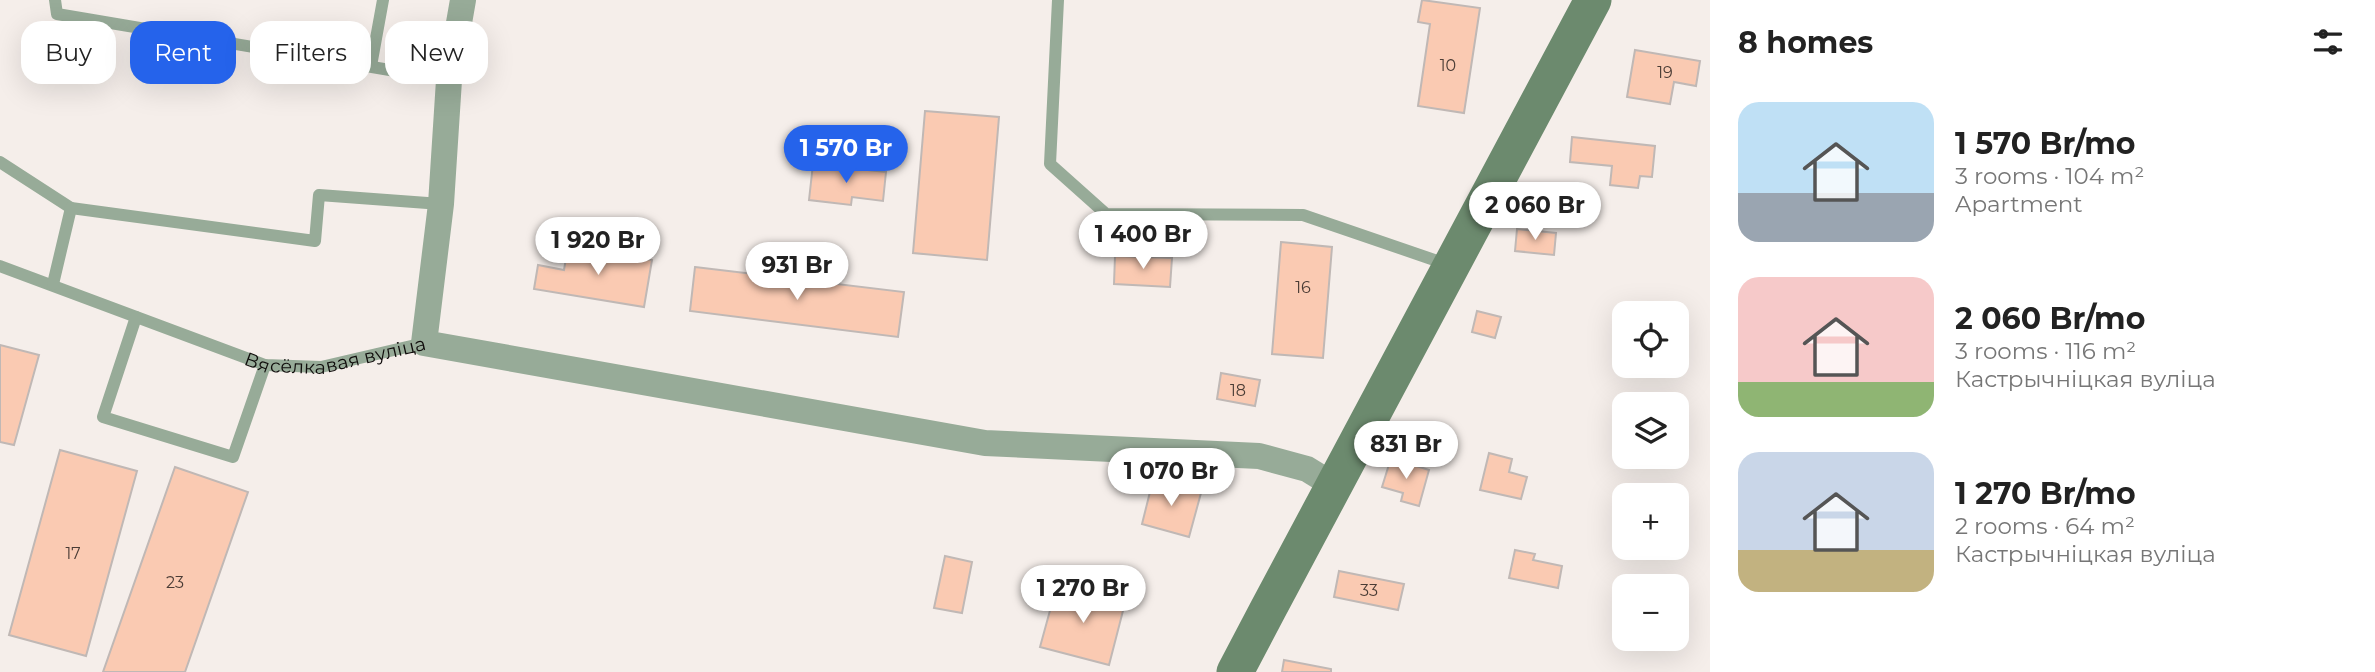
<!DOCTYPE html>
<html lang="en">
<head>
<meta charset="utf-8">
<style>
	:root { --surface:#fff; --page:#f6f6f6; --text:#222; --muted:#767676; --accent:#2563eb }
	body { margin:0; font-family:Montserrat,sans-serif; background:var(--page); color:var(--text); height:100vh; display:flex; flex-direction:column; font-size:26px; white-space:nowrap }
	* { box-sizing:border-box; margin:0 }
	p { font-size:23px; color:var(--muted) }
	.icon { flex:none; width:38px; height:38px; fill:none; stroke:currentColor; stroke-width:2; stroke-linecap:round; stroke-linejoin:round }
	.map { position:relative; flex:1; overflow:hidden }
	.sheet { display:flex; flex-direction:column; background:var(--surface); width:665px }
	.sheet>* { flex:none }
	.hud { position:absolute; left:21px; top:21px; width:665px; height:63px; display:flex; gap:14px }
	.controls { position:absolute; left:1612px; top:301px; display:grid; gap:14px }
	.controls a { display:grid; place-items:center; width:77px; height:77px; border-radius:14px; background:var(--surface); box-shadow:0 7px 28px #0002; font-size:35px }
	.price { position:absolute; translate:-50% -60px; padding:0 16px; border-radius:24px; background:#fff; color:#222; font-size:23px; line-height:46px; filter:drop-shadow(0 2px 4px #0008) }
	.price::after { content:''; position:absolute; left:50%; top:42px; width:21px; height:16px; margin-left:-10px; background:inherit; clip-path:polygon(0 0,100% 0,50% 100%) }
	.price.selected { background:var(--accent); color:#fff }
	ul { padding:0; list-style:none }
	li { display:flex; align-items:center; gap:21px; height:175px; padding:0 28px }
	li span { display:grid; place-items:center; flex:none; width:196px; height:140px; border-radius:21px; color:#555 }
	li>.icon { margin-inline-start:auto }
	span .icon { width:84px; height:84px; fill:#fffc; stroke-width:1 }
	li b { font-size:30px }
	h2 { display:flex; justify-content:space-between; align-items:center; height:84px; padding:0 28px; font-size:30px }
	.tag { padding:0 24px; border-radius:21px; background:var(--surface); box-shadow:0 7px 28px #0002; font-size:24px; line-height:63px }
	.tag.selected { background:var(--accent); color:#fff }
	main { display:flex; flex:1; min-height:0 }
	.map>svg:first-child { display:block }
	.building { fill:#facab2; stroke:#c0b8b5; stroke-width:2 }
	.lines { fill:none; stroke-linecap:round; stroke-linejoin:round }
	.lane { stroke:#97ab98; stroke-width:12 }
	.street { stroke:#97ab98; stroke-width:26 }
	.secondary { stroke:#6c8a6e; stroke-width:37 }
	.labels { text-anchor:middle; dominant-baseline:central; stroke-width:6; stroke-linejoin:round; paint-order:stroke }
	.number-label { font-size:16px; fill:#4a3c35 }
	.street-label { font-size:19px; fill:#0f0c0b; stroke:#fff }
</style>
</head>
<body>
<main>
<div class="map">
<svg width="1710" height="672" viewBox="0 0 1710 672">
	<rect width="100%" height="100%" fill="#f5eeea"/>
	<path class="building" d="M1422 0 1480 8 1464 113 1418 106 1430 24 1418 22Z
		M1635 50 1700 61 1696 86 1674 82 1670 104 1627 97Z
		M925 111 999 117 987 260 913 253Z
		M1572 137 1655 146 1652 177 1640 176 1638 188 1610 185 1612 166 1570 162Z
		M813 164 886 172 883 201 852 197 851 205 809 200Z
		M1517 229 1556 233 1554 255 1515 251Z
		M1281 242 1332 247 1323 358 1272 354Z
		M568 246 652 260 644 307 534 289 538 265 564 270Z
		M1115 256 1172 258 1170 287 1114 284Z
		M695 267 904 292 898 337 690 311Z
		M1477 311 1501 317 1495 338 1472 332Z
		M0 345 39 355 14 445 0 442Z
		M1221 373 1260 380 1255 406 1217 399Z
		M60 450 137 471 86 656 9 635Z
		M1489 453 1512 459 1509 472 1527 477 1521 499 1480 490Z
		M1391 458 1429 470 1419 506 1401 501 1403 493 1382 487Z
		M175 467 248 492 185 672H103Z
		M1153 480 1201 493 1189 537 1142 524Z
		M1515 550 1535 554 1533 560 1562 566 1558 588 1509 578Z
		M945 556 972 562 962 613 934 608Z
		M1339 571 1404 584 1398 610 1334 597Z
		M1057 585 1125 603 1109 665 1040 647Z
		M1284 660 1331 669V672H1282Z"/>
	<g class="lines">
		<g class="lane">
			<path d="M55 0 57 14 449 80"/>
			<path d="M1058 0 1050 164 1106 214 1303 215 1449 265"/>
			<path d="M371 66 383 0"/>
			<path d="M0 162 71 208"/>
			<path id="s1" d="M0 266 265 365 321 367 424 343"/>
			<path d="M53 284 71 208 315 241 319 195 441 204"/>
			<path d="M136 317 103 417 233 457 265 365"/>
		</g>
		<path class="street" d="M463 0 449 80 441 204 424 343 985 443 1259 456 1307 469 1333 485"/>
		<path class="secondary" d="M1235 672C1353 447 1475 224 1593 0"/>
	</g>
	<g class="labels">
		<g class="number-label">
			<text x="1448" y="65">10</text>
			<text x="1665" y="72">19</text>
			<text x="1303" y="287">16</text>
			<text x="1238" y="390">18</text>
			<text x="73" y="553">17</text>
			<text x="175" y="582">23</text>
			<text x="1369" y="590">33</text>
		</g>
		<g class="street-label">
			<text stroke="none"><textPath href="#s1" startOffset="354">Вясёлкавая вуліца</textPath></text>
		</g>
	</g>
</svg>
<div class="controls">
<a><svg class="icon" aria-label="locate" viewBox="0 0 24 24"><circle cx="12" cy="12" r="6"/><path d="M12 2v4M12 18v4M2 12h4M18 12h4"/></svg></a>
<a><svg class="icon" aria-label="layers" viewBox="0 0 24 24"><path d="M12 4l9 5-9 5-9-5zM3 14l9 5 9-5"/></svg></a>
<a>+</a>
<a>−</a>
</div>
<b class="price selected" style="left:846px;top:185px">1 570 Br</b>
<b class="price" style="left:1535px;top:242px">2 060 Br</b>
<b class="price" style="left:1143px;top:271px">1 400 Br</b>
<b class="price" style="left:598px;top:277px">1 920 Br</b>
<b class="price" style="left:797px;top:302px">931 Br</b>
<b class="price" style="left:1406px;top:481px">831 Br</b>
<b class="price" style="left:1171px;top:508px">1 070 Br</b>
<b class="price" style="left:1083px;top:625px">1 270 Br</b>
<div class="hud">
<a class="tag">Buy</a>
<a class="tag selected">Rent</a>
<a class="tag">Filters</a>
<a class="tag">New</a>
</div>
</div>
<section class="sheet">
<h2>8 homes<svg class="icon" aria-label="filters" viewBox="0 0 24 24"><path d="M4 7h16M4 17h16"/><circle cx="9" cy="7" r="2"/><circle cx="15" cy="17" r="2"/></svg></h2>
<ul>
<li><span style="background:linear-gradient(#bfe0f5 65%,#9aa5b1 0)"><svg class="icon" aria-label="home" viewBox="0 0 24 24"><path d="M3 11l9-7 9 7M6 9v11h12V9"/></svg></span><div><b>1 570 Br/mo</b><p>3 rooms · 104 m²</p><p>Apartment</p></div></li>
<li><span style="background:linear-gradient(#f6c9c9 75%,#8fb573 0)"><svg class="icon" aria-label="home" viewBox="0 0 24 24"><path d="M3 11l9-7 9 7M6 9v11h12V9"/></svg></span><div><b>2 060 Br/mo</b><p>3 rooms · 116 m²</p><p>Кастрычніцкая вуліца</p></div></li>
<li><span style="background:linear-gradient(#c9d6e8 70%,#c2b280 0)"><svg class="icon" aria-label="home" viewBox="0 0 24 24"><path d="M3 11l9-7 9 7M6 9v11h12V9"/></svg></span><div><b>1 270 Br/mo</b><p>2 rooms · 64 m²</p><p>Кастрычніцкая вуліца</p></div></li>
</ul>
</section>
</main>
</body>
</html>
